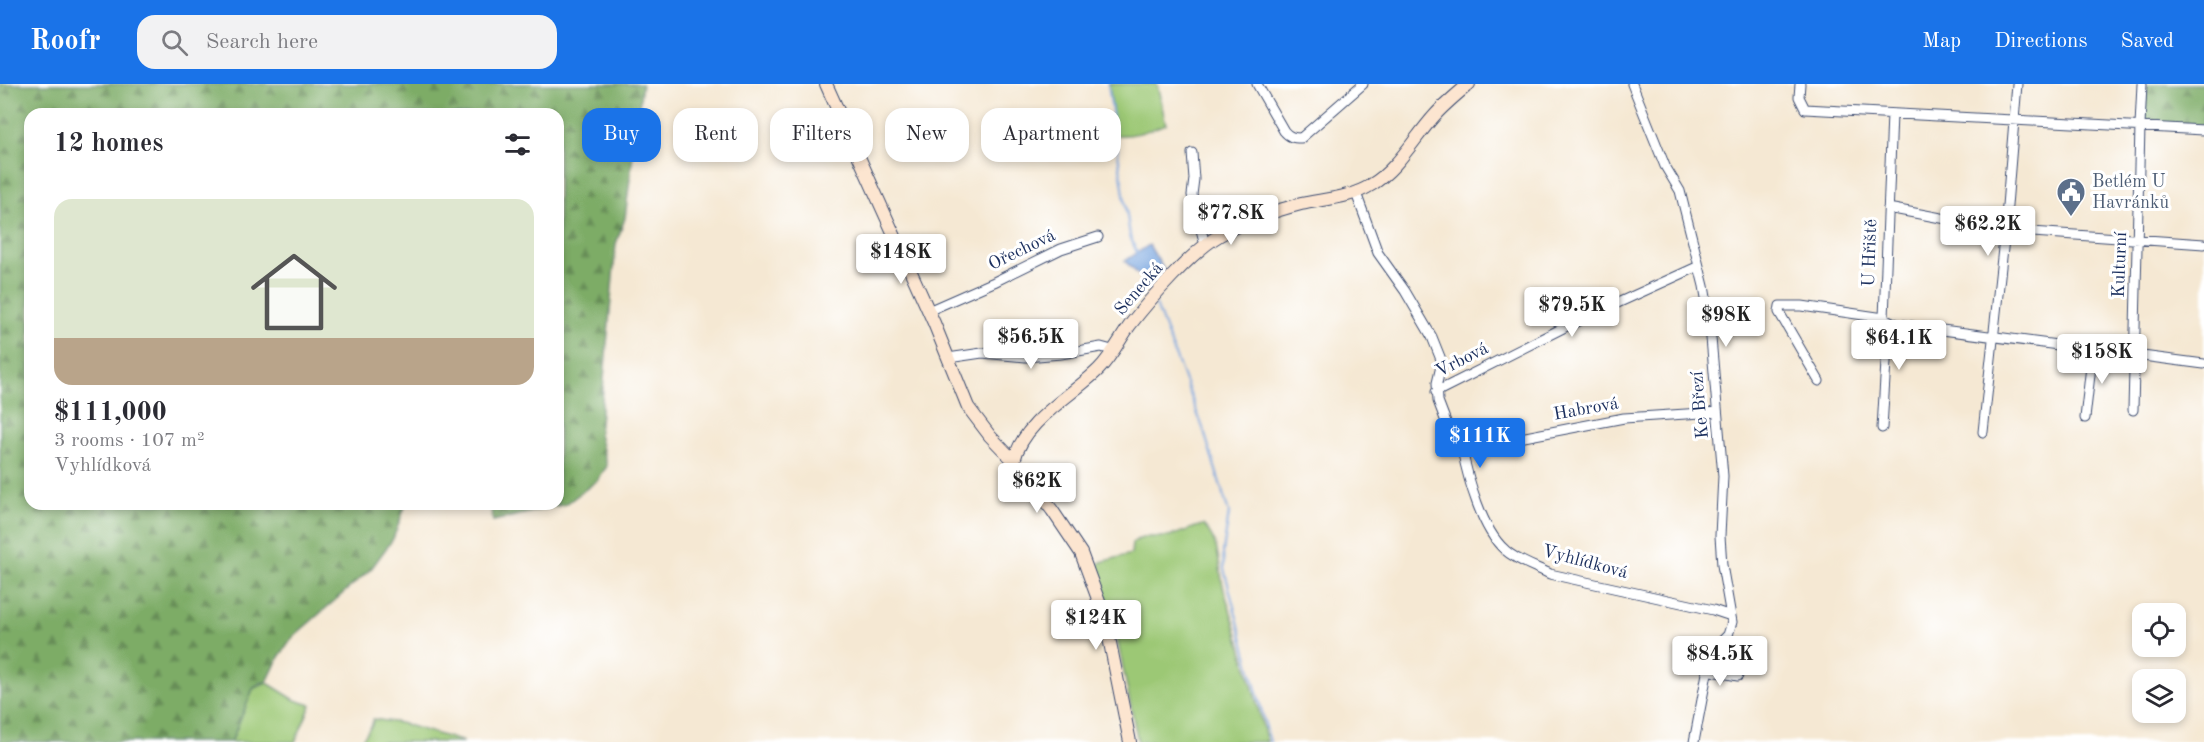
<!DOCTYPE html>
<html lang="en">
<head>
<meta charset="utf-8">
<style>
	:root { --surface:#fff; --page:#f2f2f3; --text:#2b2b33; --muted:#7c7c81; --accent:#1a73e8 }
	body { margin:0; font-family:"Old Standard TT",serif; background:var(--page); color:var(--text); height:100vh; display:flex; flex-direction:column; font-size:22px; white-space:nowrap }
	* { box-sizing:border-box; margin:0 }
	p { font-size:20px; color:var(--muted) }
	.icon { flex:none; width:33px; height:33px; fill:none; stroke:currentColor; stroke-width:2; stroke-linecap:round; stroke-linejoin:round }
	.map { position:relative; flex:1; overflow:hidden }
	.side { position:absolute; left:24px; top:24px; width:540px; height:402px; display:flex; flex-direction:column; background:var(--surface); border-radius:18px; box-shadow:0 3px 9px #0003 }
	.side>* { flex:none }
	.hud { position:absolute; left:582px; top:24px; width:570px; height:54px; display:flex; gap:12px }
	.fabs { position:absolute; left:2132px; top:519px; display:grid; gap:12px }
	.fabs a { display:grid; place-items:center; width:54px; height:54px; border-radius:12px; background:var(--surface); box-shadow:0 3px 9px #0003; font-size:30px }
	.price { position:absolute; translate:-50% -51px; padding:0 14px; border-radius:6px; background:#fff; color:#222; font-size:20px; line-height:39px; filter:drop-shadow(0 2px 3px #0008) }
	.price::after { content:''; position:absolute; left:50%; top:36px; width:18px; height:14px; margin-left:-9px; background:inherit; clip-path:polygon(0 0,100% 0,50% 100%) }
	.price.current { background:var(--accent); color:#fff }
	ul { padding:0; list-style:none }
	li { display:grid; align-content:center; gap:12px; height:318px; padding:0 30px }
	li span { display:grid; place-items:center; height:186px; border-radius:18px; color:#555 }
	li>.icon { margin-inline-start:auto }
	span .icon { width:108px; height:108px; fill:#fffc; stroke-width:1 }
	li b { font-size:26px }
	h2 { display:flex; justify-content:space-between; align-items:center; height:72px; padding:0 30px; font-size:26px }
	.pill { padding:0 21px; border-radius:18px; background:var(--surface); box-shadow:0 3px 9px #0003; font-size:21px; line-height:54px }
	.pill.current { background:var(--accent); color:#fff }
	header { display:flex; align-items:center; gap:36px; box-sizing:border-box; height:84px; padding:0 30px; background:var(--accent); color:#fff }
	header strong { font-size:28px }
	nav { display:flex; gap:33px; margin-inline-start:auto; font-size:21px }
	.search { width:420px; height:54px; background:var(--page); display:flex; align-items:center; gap:15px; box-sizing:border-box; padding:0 21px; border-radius:18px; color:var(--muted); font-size:22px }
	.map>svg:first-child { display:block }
	.green { fill:#9cc875; stroke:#5c7c6a; stroke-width:1.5 }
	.forest { fill:url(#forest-firs); stroke:#4c6e62; stroke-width:1.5 }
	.water { fill:#75a3de; stroke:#48699e; stroke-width:1.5 }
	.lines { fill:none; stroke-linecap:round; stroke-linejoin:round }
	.stream { stroke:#75a3de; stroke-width:2 }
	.street-casing { stroke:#3c4b70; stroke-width:11 }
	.secondary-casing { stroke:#3c4b70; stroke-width:14 }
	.street { stroke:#fff; stroke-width:9 }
	.secondary { stroke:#fce5d0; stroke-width:12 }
	.labels { text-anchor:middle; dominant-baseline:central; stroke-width:6; stroke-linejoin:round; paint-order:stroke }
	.service-label { font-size:18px; fill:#4e5e75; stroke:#fff; text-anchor:start }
	.street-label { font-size:18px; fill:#1b2f5e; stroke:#fff }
</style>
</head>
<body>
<header>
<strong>Roofr</strong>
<div class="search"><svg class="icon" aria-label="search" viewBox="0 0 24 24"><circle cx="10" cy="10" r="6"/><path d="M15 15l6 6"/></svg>Search here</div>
<nav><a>Map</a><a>Directions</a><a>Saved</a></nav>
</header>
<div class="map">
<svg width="2204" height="658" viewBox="0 0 2204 658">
	<defs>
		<pattern id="forest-firs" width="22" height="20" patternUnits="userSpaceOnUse" patternTransform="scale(1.5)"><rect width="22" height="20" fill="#7dac66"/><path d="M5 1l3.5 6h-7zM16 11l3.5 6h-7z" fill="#668c57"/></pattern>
	</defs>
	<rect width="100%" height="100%" fill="#fff"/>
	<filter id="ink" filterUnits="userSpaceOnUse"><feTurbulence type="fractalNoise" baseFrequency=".0167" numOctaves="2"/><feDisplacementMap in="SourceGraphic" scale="12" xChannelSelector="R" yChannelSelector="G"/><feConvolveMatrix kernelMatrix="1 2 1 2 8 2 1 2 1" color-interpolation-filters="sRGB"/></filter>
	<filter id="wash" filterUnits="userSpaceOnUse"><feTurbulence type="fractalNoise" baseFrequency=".008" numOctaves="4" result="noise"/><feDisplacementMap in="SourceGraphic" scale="24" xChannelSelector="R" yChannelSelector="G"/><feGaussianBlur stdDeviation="1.35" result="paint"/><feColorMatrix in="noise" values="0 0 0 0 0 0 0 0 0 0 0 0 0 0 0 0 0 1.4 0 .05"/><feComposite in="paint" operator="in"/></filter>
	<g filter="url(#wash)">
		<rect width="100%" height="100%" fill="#f5e8d3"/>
		<path class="green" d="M1109 0H1157L1166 40C1150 46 1133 53 1115 51Z
			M1203 441C1221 457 1218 484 1224 506 1240 556 1254 607 1267 658H1138L1114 539 1096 482 1101 478 1131 470 1132 459C1148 448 1155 456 1170 452 1180 449 1191 444 1203 441Z
			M266 598 295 616 311 621 295 658H231L253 605Z
			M373 635 400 639 464 658H360L372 641Z"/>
		<path class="forest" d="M0 0H642L625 134 616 160 599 350 607 382 598 396 566 420 493 437 490 420H558V30H30V420H406L393 455 371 485 294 552 279 573 267 598 260 599 253 605 231 658H0Z
			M2147 0H2204V42L2144 39Z"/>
		<path class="water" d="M1149 161 1165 188 1151 203 1125 177Z"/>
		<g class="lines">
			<path class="stream" d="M1108 0 1130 152 1138 171
				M1148 199 1151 206
				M1156 221 1203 344 1229 429 1223 468 1224 485 1270 658"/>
		</g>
	</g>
	<g filter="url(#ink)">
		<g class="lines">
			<g class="street-casing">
				<path id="street" d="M1257 0 1284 47C1289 53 1293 54 1301 54L1363 0
					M1632 0 1665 82 1680 107 1704 202 1709 231 1723 392 1720 452 1722 481 1732 538 1728 551 1711 568 1694 658
					M1800 0 1799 13 1805 25 2204 46
					M1192 69 1194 95 1192 111 1205 161
					M1356 109 1378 169 1405 207 1432 253 1442 278 1437 299 1438 317 1456 364 1462 365C1468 395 1482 446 1505 466 1517 477 1536 483 1550 490L1713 526 1731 532
					M1888 124 2005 146 2204 160
					M928 227 994 198 1061 165 1098 153
					M948 274 982 269 1026 273 1061 270 1101 263 1112 266
					M1819 297 1779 228 1780 222H1802L1884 234 1896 240 2204 280
					M1436 308 1567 242 1699 182
					M2133 326 2140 42 2142 0
					M2085 334 2093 265
					M1882 344 1888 245 1884 234 1892 30
					M1983 348 2005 146 2017 0
					M1462 365 1624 334 1717 328
					M1706 586 1738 592"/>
			</g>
			<g class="secondary-casing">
				<path id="secondary" d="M826 0 934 239 968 323 990 352 1014 377 1052 426 1081 469 1105 534 1130 658
					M1014 377C1023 337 1072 312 1099 285 1111 273 1120 255 1130 241 1150 215 1192 167 1220 151 1244 137 1274 127 1301 120 1324 115 1351 114 1371 101 1398 85 1414 54 1435 31 1445 20 1457 10 1469 0"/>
			</g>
			<use href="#street" class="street"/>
			<use href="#secondary" class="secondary"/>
		</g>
	</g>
	<defs>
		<g id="civic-pin" transform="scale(1.5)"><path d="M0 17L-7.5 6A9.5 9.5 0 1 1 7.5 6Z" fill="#5c6f8a" stroke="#fff"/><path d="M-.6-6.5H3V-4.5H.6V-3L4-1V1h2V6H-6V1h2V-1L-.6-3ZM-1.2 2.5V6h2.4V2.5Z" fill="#fff"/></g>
	</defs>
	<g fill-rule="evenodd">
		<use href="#civic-pin" x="2071" y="108"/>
	</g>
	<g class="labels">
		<g class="service-label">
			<text x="2092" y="98">Betlém U<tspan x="2092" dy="21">Havránků</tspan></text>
		</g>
		<g class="street-label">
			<text transform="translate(1022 166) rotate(-26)">Ořechová</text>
			<text transform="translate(1870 169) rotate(-88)">U Hřiště</text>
			<text transform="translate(2120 181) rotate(-88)">Kulturní</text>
			<text transform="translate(1139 205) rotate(-49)">Senecká</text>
			<text transform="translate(1462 276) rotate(-27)">Vrbová</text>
			<text transform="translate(1700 321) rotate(-95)">Ke Březí</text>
			<text transform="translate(1586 325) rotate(-10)">Habrová</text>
			<text transform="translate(1585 478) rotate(15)">Vyhlídková</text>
		</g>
	</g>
</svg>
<div class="fabs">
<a><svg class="icon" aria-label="locate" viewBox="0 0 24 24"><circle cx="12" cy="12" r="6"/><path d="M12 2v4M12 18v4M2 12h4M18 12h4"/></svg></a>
<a><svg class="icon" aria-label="layers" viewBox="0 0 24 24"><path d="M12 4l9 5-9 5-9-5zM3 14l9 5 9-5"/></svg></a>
</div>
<b class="price" style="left:1231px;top:162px">$77.8K</b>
<b class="price" style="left:1988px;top:173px">$62.2K</b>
<b class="price" style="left:901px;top:201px">$148K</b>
<b class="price" style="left:1572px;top:254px">$79.5K</b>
<b class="price" style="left:1726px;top:264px">$98K</b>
<b class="price" style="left:1031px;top:286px">$56.5K</b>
<b class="price" style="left:1899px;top:287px">$64.1K</b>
<b class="price" style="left:2102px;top:301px">$158K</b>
<b class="price current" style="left:1480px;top:385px">$111K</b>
<b class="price" style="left:1037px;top:430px">$62K</b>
<b class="price" style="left:1096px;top:567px">$124K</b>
<b class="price" style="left:1720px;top:603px">$84.5K</b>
<div class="hud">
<a class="pill current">Buy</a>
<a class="pill">Rent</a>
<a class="pill">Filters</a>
<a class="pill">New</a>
<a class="pill">Apartment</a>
</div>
<section class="side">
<h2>12 homes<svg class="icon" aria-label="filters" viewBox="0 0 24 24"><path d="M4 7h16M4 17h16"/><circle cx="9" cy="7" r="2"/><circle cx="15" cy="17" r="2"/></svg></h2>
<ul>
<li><span style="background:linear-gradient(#dfe7d0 75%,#b9a48a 0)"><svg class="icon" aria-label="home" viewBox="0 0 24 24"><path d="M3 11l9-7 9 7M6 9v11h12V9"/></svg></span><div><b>$111,000</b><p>3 rooms · 107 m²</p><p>Vyhlídková</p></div></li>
</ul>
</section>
</div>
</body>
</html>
